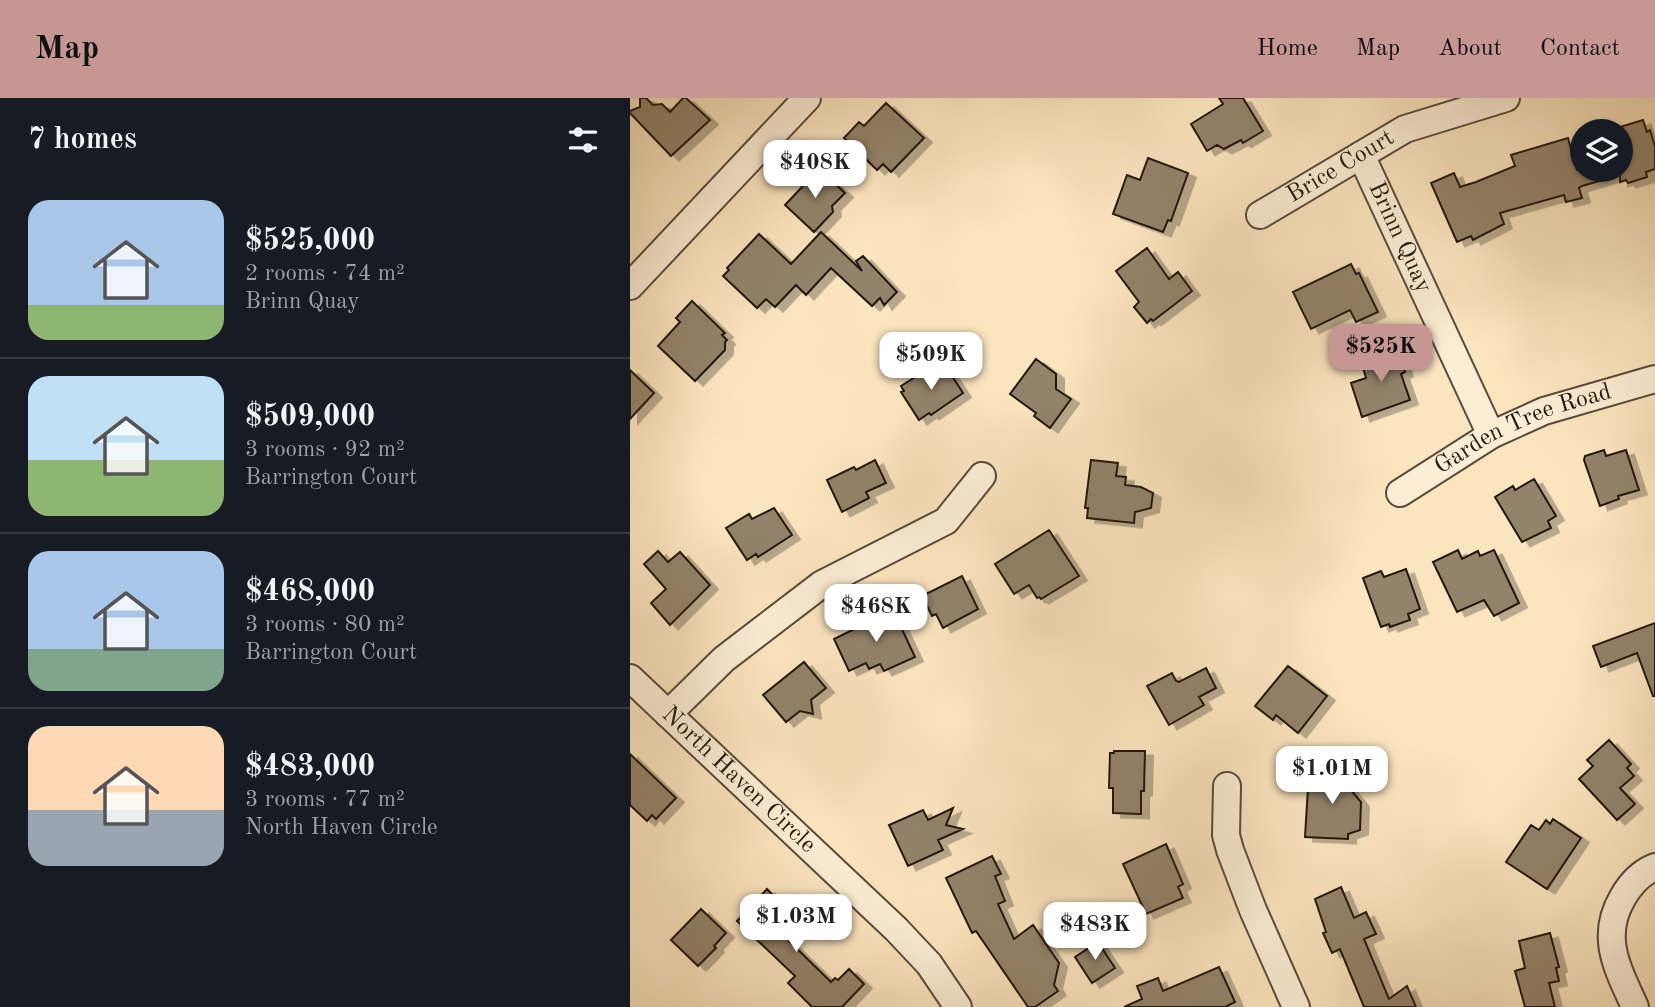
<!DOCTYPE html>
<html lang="en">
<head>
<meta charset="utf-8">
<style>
	:root { --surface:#171b24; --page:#20242c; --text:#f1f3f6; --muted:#9ea1a6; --line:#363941; --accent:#c59692 }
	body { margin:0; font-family:"Old Standard TT",serif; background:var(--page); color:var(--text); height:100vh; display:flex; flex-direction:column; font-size:26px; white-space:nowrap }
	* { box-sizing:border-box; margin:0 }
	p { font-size:23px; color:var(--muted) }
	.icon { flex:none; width:38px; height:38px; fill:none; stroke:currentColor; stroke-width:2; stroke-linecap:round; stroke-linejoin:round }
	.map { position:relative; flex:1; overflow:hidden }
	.details { display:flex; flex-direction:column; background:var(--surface); width:630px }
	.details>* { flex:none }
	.fabs { position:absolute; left:940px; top:21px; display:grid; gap:14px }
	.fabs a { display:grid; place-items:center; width:63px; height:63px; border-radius:50%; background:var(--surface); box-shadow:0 2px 5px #0004; font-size:35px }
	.price { position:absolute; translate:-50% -60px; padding:0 16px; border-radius:14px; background:#fff; color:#222; font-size:23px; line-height:46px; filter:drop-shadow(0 2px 4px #0008) }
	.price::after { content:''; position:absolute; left:50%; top:42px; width:21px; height:16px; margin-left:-10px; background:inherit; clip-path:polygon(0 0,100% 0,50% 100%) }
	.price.on { background:var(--accent); color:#111 }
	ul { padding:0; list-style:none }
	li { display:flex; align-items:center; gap:21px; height:175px; padding:0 28px }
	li+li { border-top:2px solid var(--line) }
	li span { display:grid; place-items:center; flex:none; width:196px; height:140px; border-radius:21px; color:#555 }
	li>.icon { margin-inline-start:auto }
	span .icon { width:84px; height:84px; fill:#fffc; stroke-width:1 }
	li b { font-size:30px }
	h2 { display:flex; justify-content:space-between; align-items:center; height:84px; padding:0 28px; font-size:30px }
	header { display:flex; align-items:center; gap:42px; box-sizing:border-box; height:98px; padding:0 35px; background:var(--accent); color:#111 }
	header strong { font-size:33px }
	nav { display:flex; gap:38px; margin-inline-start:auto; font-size:24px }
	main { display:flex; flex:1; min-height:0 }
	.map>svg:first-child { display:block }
	.building { fill:#93836a; stroke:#23180d; stroke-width:2; filter:url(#shadow) }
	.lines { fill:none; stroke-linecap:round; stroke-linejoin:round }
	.street-casing { stroke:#594b3a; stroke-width:30 }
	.street { stroke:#fceed5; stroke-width:26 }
	.labels { text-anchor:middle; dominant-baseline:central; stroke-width:5; stroke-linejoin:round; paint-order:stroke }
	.street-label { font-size:24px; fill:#23180d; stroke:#fceed5 }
</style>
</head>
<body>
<header>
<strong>Map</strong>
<nav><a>Home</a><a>Map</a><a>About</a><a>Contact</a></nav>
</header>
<main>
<section class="details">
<h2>7 homes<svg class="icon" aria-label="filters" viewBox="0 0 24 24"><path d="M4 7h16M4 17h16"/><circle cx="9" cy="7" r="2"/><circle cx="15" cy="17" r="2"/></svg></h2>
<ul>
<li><span style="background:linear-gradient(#a9c7e8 75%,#8fb573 0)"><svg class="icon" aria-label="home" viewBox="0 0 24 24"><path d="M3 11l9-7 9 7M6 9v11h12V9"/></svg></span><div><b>$525,000</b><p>2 rooms · 74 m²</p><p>Brinn Quay</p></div></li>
<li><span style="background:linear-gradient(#bfe0f5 60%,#8fb573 0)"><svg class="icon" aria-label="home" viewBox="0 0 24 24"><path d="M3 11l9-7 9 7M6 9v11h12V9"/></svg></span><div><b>$509,000</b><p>3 rooms · 92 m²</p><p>Barrington Court</p></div></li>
<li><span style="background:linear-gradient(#a9c7e8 70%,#7fa58c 0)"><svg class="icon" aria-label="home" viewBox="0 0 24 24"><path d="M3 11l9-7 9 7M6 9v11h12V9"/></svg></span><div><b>$468,000</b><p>3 rooms · 80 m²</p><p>Barrington Court</p></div></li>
<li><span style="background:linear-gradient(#ffd9b3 60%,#9aa5b1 0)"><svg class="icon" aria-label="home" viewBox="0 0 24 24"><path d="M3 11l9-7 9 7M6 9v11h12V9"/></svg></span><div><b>$483,000</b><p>3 rooms · 77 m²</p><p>North Haven Circle</p></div></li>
</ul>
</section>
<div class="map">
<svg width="1025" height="909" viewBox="0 0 1025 909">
	<defs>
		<filter id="shadow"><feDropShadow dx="8" dy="4.5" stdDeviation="0" flood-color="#0004"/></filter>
	</defs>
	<rect width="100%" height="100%" fill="#fbe5bf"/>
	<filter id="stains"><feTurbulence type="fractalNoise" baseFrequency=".00286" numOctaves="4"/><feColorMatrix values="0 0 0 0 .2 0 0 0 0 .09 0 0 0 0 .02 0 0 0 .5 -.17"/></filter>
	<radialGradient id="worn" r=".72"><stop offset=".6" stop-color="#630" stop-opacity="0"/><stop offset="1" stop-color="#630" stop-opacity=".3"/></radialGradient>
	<path class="building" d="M10 0H16L23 7 32 6 40 14 53 0H56L80 22 41 58 0 15V13L10 9Z
		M589 0H613L633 33 613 45 611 42 594 51 587 47 577 53 561 26 593 6Z
		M256 5 294 40 261 74 253 66 247 72 214 40 229 24 234 28Z
		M1013 22 1017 34 1020 32 1025 48V71L1016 74 1017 79 998 85 996 82 990 84V77L952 88 949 90 952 100 936 104 934 97 870 115 874 126 843 142 841 138 827 144 801 85 824 75 830 89 846 84 885 68 881 57 938 40 947 72H990V29Z
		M518 60 558 75 541 123 538 122 533 134 483 116 497 77 510 82Z
		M189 71 215 95 202 108 203 114 184 134 155 107Z
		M191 134 232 173 226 163 233 158 267 194 254 207 250 200 242 208 201 170 176 197 166 187 145 209 136 201 127 210 93 178 99 172 97 170 129 136 161 166Z
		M517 150 539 181 548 174 562 193 523 223 521 221 517 225 504 209 509 204 486 173Z
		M721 166 726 176 729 175 748 214 726 224 720 212 681 231 663 194Z
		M62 203 95 235 92 237 97 242 95 244V252L65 283 28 248 50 224 46 220Z
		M763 252V254L768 253 775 274 771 276 780 302 732 319 721 285 736 280 731 263Z
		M406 261 426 276V291L441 301 420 330 404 318 406 315 380 296Z
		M315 267 333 295 301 317 299 315 289 322 271 294 274 293 271 288 293 274 296 278Z
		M0 272 24 295 0 321Z
		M974 352 976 358 996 352 1009 392 988 398 989 401 970 408 954 362 955 358Z
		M245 362 256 385 236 394 239 400 212 414 197 382 224 369 226 372Z
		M461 362 488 365 486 378 496 379 495 387 511 389 523 395 521 410 505 414 504 425 457 420 458 410H455Z
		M904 381 926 418 918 423 921 430 892 444 865 399 883 388 885 392Z
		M144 410 162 437 128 459 126 456 117 462 96 430 119 416 122 421Z
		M419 432 449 478 411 501 409 499 407 500 399 487 384 496 365 466Z
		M828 452 832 461 848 453 850 458 864 452 889 505 864 518 854 502 827 514 803 464Z
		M28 453 38 464 50 454 80 487 40 527 21 505 36 491 14 466Z
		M776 471 790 511 778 516 780 522 760 529 759 526 751 529 733 480 751 473 754 479Z
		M332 478 348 511 313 530 306 516 302 518 292 498Z
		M263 512 285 559 254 573 250 566 239 571 236 565 219 573 204 541Z
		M1025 525V598H1023L1007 555 971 569 963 548Z
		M174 564 196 590 181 602 183 616 170 613 156 624 133 597Z
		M658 568 697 598 668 635 646 617 643 622 625 608Z
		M576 570 586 590 569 599 574 607 539 627 517 588 542 575 546 583 549 584Z
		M979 642 1001 666 997 670 1004 678 990 690 1005 706 987 722 949 681 963 668 957 662Z
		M484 653H515L514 693H511V716L483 715V690H479L480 655H484Z
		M0 656 46 700 26 721 22 717 17 723 0 707Z
		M679 673 721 676 720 691 731 704 730 732 718 736V741L675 739Z
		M323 710 316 727 333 731 308 742 313 752 278 768 259 727 293 712 298 722Z
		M923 721 951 740 917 791 876 764 901 727 909 732 916 722 920 726Z
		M536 746 553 786 548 789 553 800 516 816 493 766Z
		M362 758 371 776 365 778 375 803 368 806 384 841 403 827 429 865 424 887 428 893 405 909H398L346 833 342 835 316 780Z
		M711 789 724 820 736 814 746 836 734 841 759 901 777 888 786 909H734L710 851 702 855 693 835 696 834 685 801Z
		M137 791 173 828 159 843 201 884 205 880 208 882 219 871 234 886 212 909H182L158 885 165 878 107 823Z
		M71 811 96 835 84 848 86 850 68 868 41 842Z
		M920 835 929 869 926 870 929 883 919 885 925 909H895L885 873 895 870 889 843Z
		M468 844 485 870 462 885 445 859Z
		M589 869 605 904 595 909H494L512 901 507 888 528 880 533 893Z"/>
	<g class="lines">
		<g class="street-casing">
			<g id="street">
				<path id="s1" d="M731 57 861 337"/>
				<path id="s2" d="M630 117 775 31 876 0"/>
				<path d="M0 188 177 0"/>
				<path id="s3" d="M770 395 861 337 914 313 1025 281"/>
				<path id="s4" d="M0 580 266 831 299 866 328 909"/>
				<path d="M38 616 94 561 192 486 316 423 352 378"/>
				<path d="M597 688 596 737 600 752 623 812 666 909"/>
				<path d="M1005 909C988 871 969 839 993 799 1001 785 1010 775 1025 769"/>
			</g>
		</g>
		<use href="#street" class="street"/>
	</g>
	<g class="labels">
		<g class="street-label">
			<text stroke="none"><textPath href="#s2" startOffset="94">Brice Court</textPath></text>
			<text stroke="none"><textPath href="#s1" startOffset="91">Brinn Quay</textPath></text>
			<text stroke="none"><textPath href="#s3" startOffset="140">Garden Tree Road</textPath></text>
			<text stroke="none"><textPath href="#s4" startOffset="149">North Haven Circle</textPath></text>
		</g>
	</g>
	<rect width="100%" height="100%" filter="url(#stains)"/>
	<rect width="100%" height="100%" fill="url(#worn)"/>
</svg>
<div class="fabs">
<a><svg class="icon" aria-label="layers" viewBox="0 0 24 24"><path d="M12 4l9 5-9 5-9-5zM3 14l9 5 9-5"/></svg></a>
</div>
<b class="price" style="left:185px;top:102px">$408K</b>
<b class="price on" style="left:751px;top:286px">$525K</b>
<b class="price" style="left:301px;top:294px">$509K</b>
<b class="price" style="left:246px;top:546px">$468K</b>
<b class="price" style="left:702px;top:708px">$1.01M</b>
<b class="price" style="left:166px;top:856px">$1.03M</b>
<b class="price" style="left:465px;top:864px">$483K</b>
</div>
</main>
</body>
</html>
